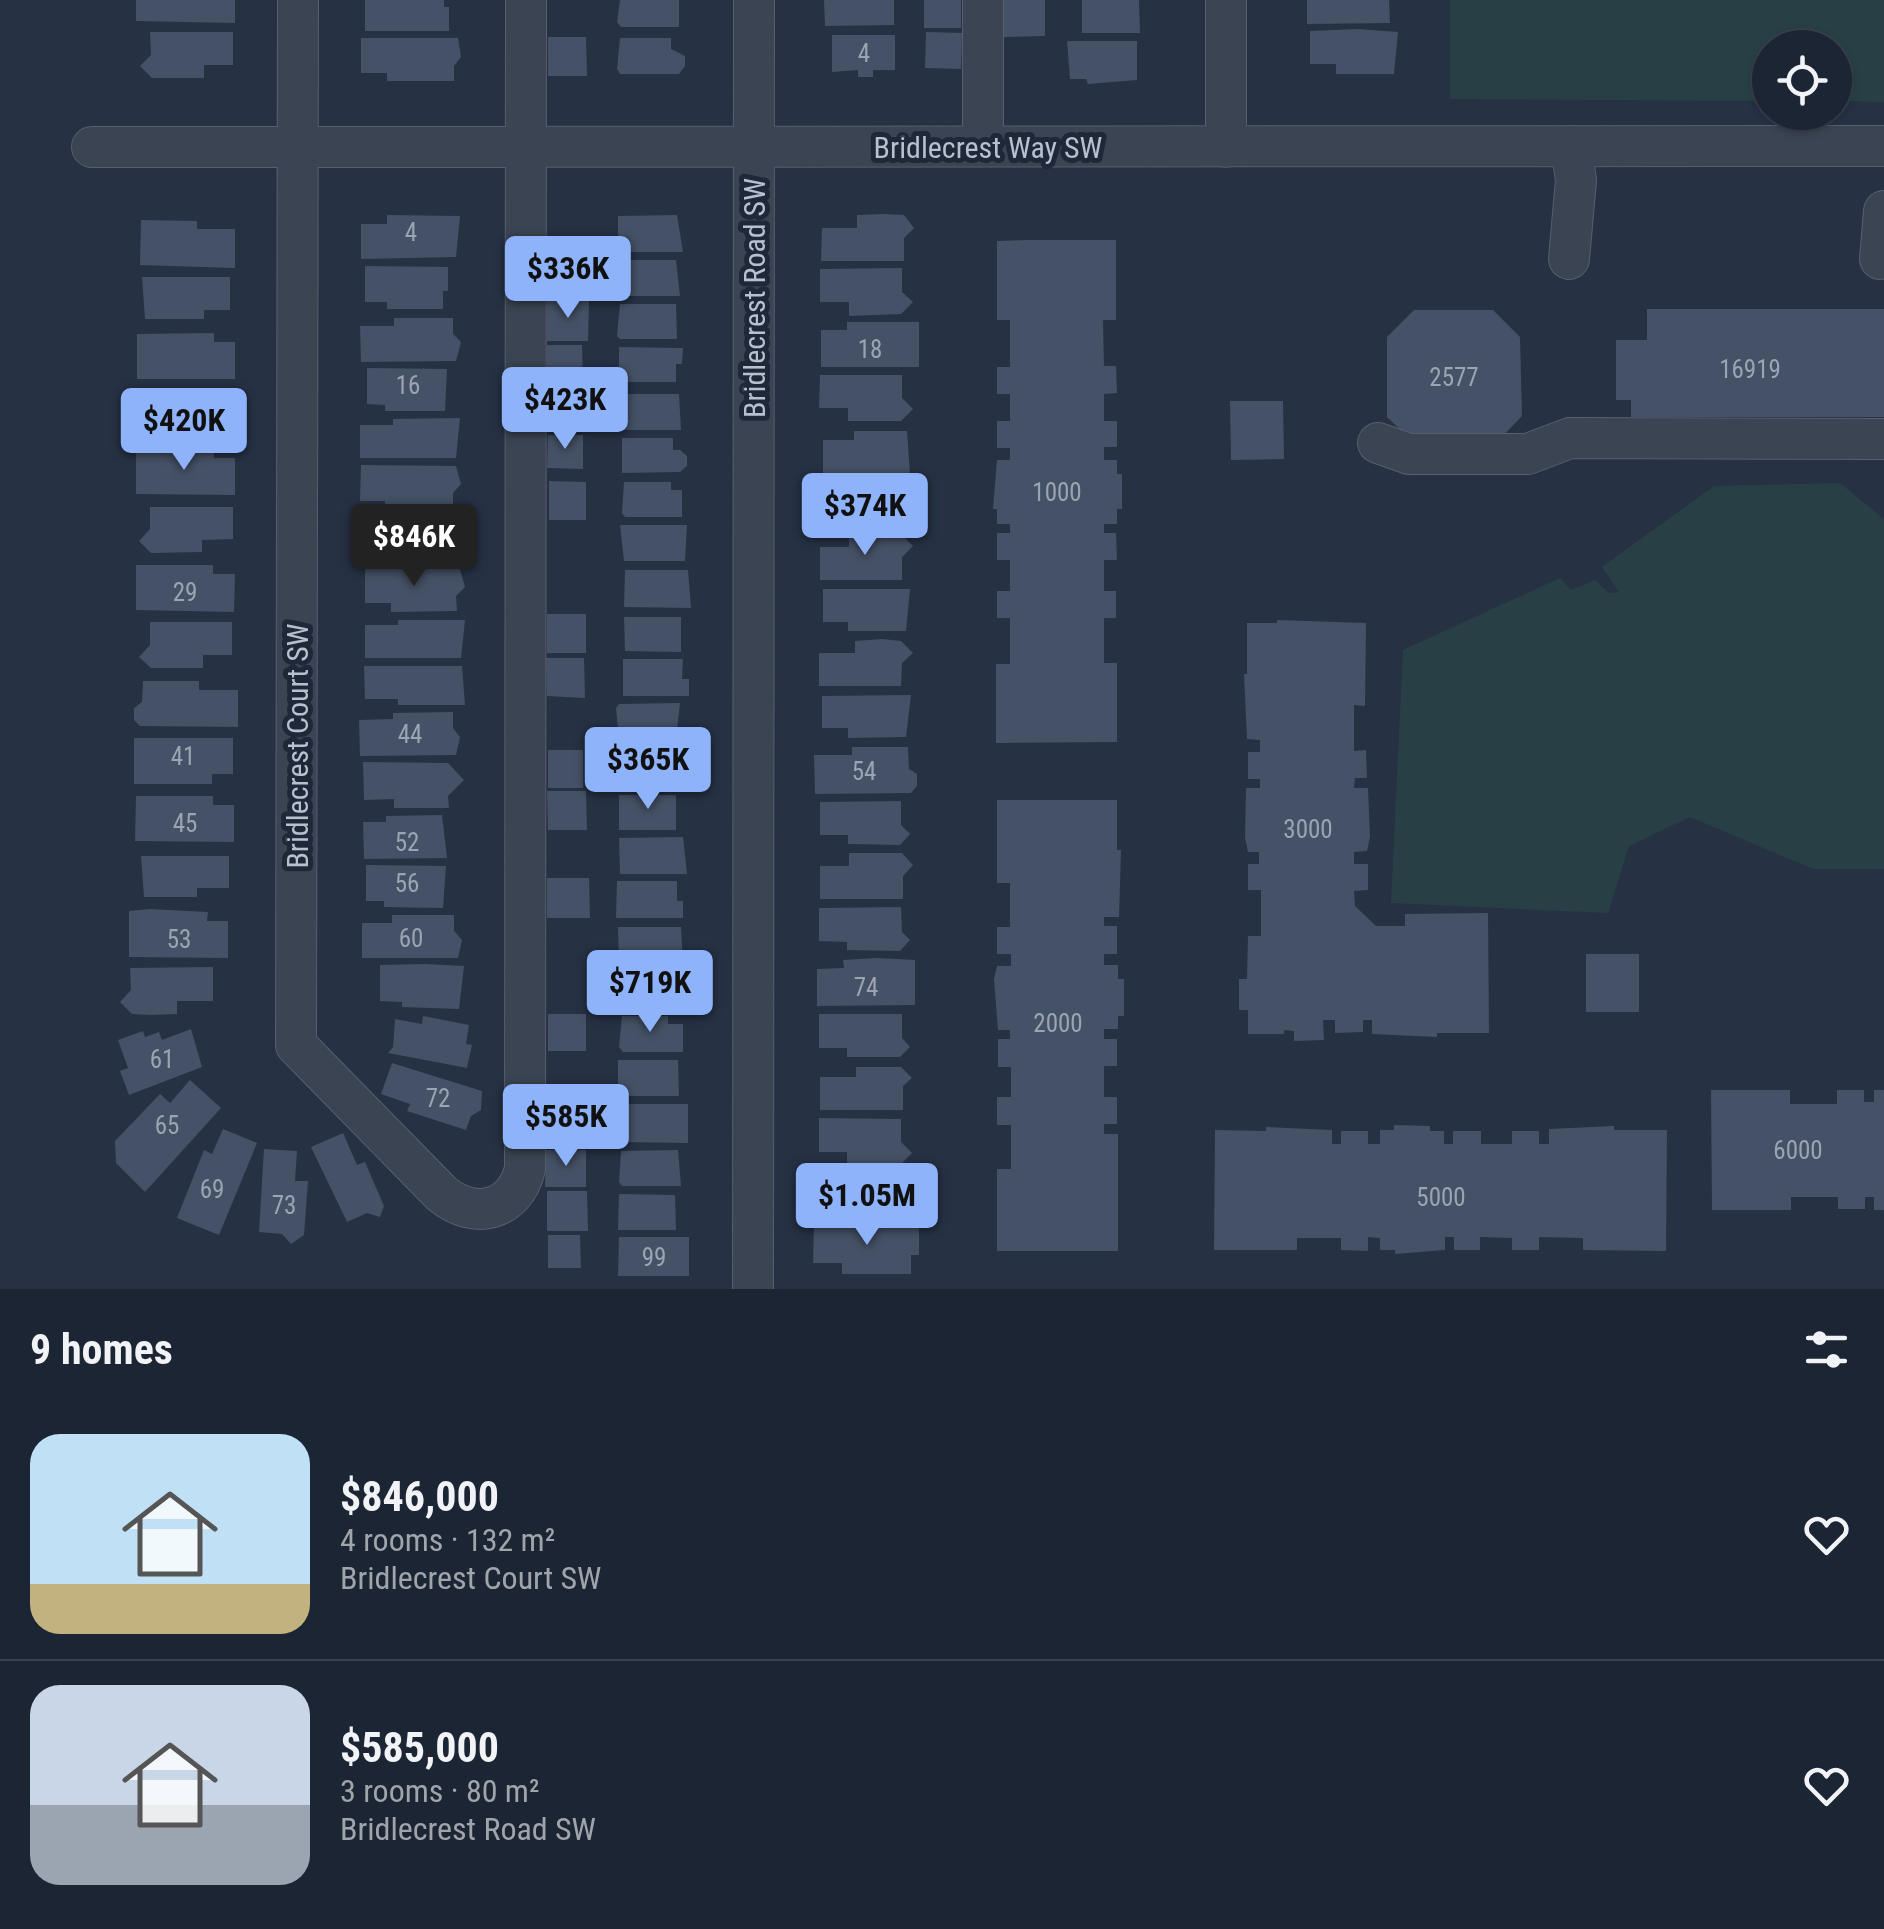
<!DOCTYPE html>
<html lang="en">
<head>
<meta charset="utf-8">
<style>
	:root { --surface:#1c2533; --page:#29313f; --text:#f1f3f6; --muted:#a0a5ac; --line:#3a424e; --accent:#8fb3fb }
	body { margin:0; font-family:"Roboto Condensed",sans-serif; background:var(--page); color:var(--text); height:100vh; display:flex; flex-direction:column; font-size:38px; white-space:nowrap }
	* { box-sizing:border-box; margin:0 }
	p { font-size:32px; color:var(--muted) }
	.icon { flex:none; width:55px; height:55px; fill:none; stroke:currentColor; stroke-width:2; stroke-linecap:round; stroke-linejoin:round }
	.map { position:relative; height:1289px; overflow:hidden }
	.side { display:flex; flex-direction:column; background:var(--surface); flex:1 }
	.side>* { flex:none }
	.controls { position:absolute; left:1752px; top:30px; display:grid; gap:20px }
	.controls a { display:grid; place-items:center; width:100px; height:100px; border-radius:50%; background:var(--surface); box-shadow:0 2px 8px #0004,0 0 0 2px var(--line); font-size:50px }
	.price { position:absolute; translate:-50% -85px; padding:0 22px; border-radius:10px; background:var(--accent); color:#111; font-size:32px; line-height:65px; filter:drop-shadow(0 2px 5px #0008) }
	.price::after { content:''; position:absolute; left:50%; top:60px; width:30px; height:22px; margin-left:-15px; background:inherit; clip-path:polygon(0 0,100% 0,50% 100%) }
	.price.current { background:#222; color:#fff }
	ul { padding:0; list-style:none }
	li { display:flex; align-items:center; gap:30px; height:250px; padding:0 30px }
	li+li { border-top:2px solid var(--line) }
	li span { display:grid; place-items:center; flex:none; width:280px; height:200px; border-radius:30px; color:#555 }
	li>.icon { margin-inline-start:auto }
	span .icon { width:120px; height:120px; fill:#fffc; stroke-width:1 }
	li b { font-size:42px }
	h2 { display:flex; justify-content:space-between; align-items:center; height:120px; padding:0 30px; font-size:42px }
	.map>svg:first-child { display:block }
	.green { fill:#284045 }
	.building { fill:#455166 }
	.lines { fill:none; stroke-linecap:round; stroke-linejoin:round }
	.minor-casing { stroke:#565f6e; stroke-width:42 }
	.minor { stroke:#3b4453; stroke-width:40 }
	.labels { text-anchor:middle; dominant-baseline:central; stroke-width:10; stroke-linejoin:round; paint-order:stroke }
	.number-label { font-size:25px; fill:#9ba4b3 }
	.street-label { font-size:30px; fill:#b8bfcd; stroke:#1f2839 }
</style>
</head>
<body>
<div class="map">
<svg width="1884" height="1289" viewBox="0 0 1884 1289">
	<rect width="100%" height="100%" fill="#263144"/>
	<path class="green" d="M1450 0H1884V102L1835 101V48H1770V101L1450 99Z
		M1840 483 1884 519V869H1813L1690 817 1629 846 1608 913 1391 903 1403 650 1560 578 1571 590 1595 580 1609 593 1619 592 1602 567 1714 486Z"/>
	<path class="building" d="M136 0H235V23L136 21Z
		M365 0H444V7H449V31H365Z
		M620 0H679V27H621L617 22Z
		M824 0H894V25L825 26Z
		M924 0H961V28H924Z
		M1004 0H1045V36L1004 37Z
		M1082 0H1139L1140 33H1082Z
		M1307 0H1389L1390 23 1307 24Z
		M1357 29 1398 32 1394 74H1336V64H1310V31Z
		M150 32H233V65H204V78H152L140 66 151 55Z
		M926 32 962 33 961 69 925 68Z
		M832 35H895V70H873V77H858V70L832 72Z
		M548 37H586L587 76H548Z
		M361 38H458L461 57 454 66V81H387V73H361Z
		M620 38H671V49L685 56V66L679 74H620L617 69Z
		M1067 41H1137V80L1088 84 1086 79H1070Z
		M884 214 904 215 914 228 904 238V261H821L822 228H857V215Z
		M387 215 460 216 456 257 361 259V224H387Z
		M677 215 683 252H618V216Z
		M141 220 197 221V229H235V268L140 265Z
		M1028 240H1116V320H1103L1104 366H1116L1117 393 1104 394V421H1117V447H1104V460H1117V474H1122V509H1117V524H1104V533H1116L1117 560H1104V591H1116V618H1104V663H1117V742L996 743V664H1010V618H997V591H1010V560H997V533H1010V524H997V509H993L997 460H1010V448H997V421H1010V394H997V367H1010V320H997V241Z
		M547 257H589V297H547Z
		M620 260H676L680 296H620Z
		M365 266 448 267V291H443V309H387V302H365Z
		M902 268V292L913 302 901 314 849 316V302H820V269Z
		M142 277H230V310H204V319H145Z
		M547 301H589L588 341H547Z
		M620 304H676L677 339H620L617 336Z
		M1647 309H1884V417H1631V400H1616V340H1647Z
		M1414 310H1493L1520 337 1522 416 1495 444H1415L1387 417V337Z
		M394 318H453V334L461 342 456 361 361 362 360 326H394Z
		M847 322H919V367H821V330H847Z
		M214 333V342H235V379H137V334Z
		M547 345H582L583 379 547 380Z
		M619 347 683 348 682 364H676V382H619Z
		M367 368 447 369 445 411H385V405L367 404Z
		M820 375H902V398L913 409 901 421H848V408H819Z
		M150 389 233 390V423H203V435H150L139 423 150 412Z
		M616 394H679L681 430H616Z
		M1230 401H1283L1284 459 1231 460Z
		M460 418 456 458H360V425H393V419Z
		M854 431H907L910 474H823V440H854Z
		M548 435H583V469L547 468Z
		M622 438H673V450H680L687 456V466L680 472 622 473Z
		M214 449V458H235V495L136 494V450Z
		M361 465 456 466 461 484 453 493V508H385V501H360Z
		M549 481 586 482V520H549Z
		M624 482H671V490H682V517H625L622 513Z
		M821 483H904V505L913 515 902 525H850V516H821Z
		M150 507H233V539L202 540V552L151 553 139 541 150 529Z
		M460 517 461 544H456V559L361 560V525H387V518Z
		M620 525H687L685 561H624Z
		M863 533 901 534 913 546 902 557V580H820V547H849V535Z
		M136 565H213V574H235L234 612 136 610Z
		M365 569H460L465 587 456 596 457 611 391 612V603H365Z
		M625 570H688L691 608 624 607Z
		M823 589H910L906 631H848V622H823Z
		M547 614H586V653H547Z
		M624 617H681V652L625 651Z
		M398 620H465L461 658H365V625H398Z
		M1277 620 1366 623 1365 706 1354 705V751L1366 750 1367 778H1355L1354 788H1368L1370 837 1367 851 1354 852V864H1368V890L1354 891 1355 906 1376 926H1405V914L1488 913 1489 1033H1437V1037L1372 1034V1020H1363V1032L1335 1033V1020H1323L1324 1040 1294 1041V1031L1284 1030V1034H1248V1010H1239V979H1247L1248 936H1261V890H1248V864H1259V852H1248L1245 838 1246 788H1260V779H1248V752H1260V740L1247 739 1244 674H1247V623H1277Z
		M150 622H232V655H203V668H151L139 657 150 645Z
		M882 639 901 641 913 653 902 663 901 686H819V653H855V641Z
		M546 658H584L585 698 547 696Z
		M623 659H683L682 679H689V696H623Z
		M364 666H462L465 705H398V699H365Z
		M143 681H199V690H238V727L140 726 134 720V708L142 702Z
		M911 695 906 737 848 738V728H822V696Z
		M680 703 676 739 619 740 616 708 619 704Z
		M453 712V728L460 737 456 755 360 756 359 720 393 719V713Z
		M134 738H233V774H212V784H134Z
		M852 747H908L909 769 917 774V786L911 793 815 794 814 755H852Z
		M610 749 674 750 675 785 612 784Z
		M548 750H583V788H548Z
		M363 762 448 763 464 780 448 796 449 808H394V799L364 800Z
		M547 791H586L587 830H548Z
		M619 795H676V830H619Z
		M136 796H213V805H234V842L135 841Z
		M997 800H1117V850H1121L1119 917H1104V926H1117V954H1104V965H1118V979H1124V1016H1118V1029H1104V1039H1117V1066H1104V1097H1117V1124H1104V1134H1118V1251H997V1169H1011V1125H997V1097H1011V1067H998V1039H1010V1030H998L994 979 997 966H1011V954H997V927H1010V883H997Z
		M901 801V825L910 834 900 845 848 844V835H820V802Z
		M442 815 447 858 364 859 363 822H386V816Z
		M683 837 687 874H620L619 838Z
		M849 853H902L913 865 903 876V899H820V866H849Z
		M141 856H229V888H197V897H144Z
		M366 865 446 866 443 908 384 907V901H366Z
		M547 878H589L590 918H547Z
		M617 881H677V901H683V918H616Z
		M901 907 902 932 910 940 900 951 847 950V942L819 941V908Z
		M150 909 208 912 207 921H228V958L129 957V911Z
		M392 915H454V931L462 940 458 958H362V923H392Z
		M618 927H681L683 963H619Z
		M1586 954H1639V1012H1586Z
		M877 958 915 960V1005L817 1006V969L844 968 843 960Z
		M425 964 464 966 459 1009 402 1007V1002L380 1001V965Z
		M213 967V1001H177V1014L150 1015 132 1014 120 1002 131 990 130 968Z
		M624 972H681V1008H624L621 983H624Z
		M548 1014H586V1051H548Z
		M819 1014H902V1038L910 1047 900 1057H847V1048H819Z
		M423 1016 469 1025 466 1044 472 1045 467 1068 388 1053 393 1047 395 1019 422 1024Z
		M622 1016H668V1024H683V1052H623L619 1047Z
		M191 1029 202 1067 129 1095 120 1071 128 1068 118 1040 143 1031 145 1037 159 1032 162 1040Z
		M618 1060H678L679 1096H618Z
		M392 1063 482 1091 481 1110 471 1116 466 1130 407 1111 410 1104 381 1094Z
		M856 1067H901L912 1078 903 1086V1110H820V1077H856Z
		M190 1080 221 1108 145 1192 116 1163 115 1141 160 1094 170 1103Z
		M1711 1090H1790V1104H1837V1090H1864V1102H1874V1090H1884V1210H1874V1197H1865V1209H1838V1197H1791V1210H1712Z
		M619 1104H688V1143L622 1142Z
		M819 1118 901 1119V1142L912 1153 900 1165H847V1152H819Z
		M1394 1125 1430 1126V1131H1444V1144H1453V1131H1481V1144H1512V1131H1539V1144H1549V1129L1614 1126V1130H1667L1666 1251 1583 1250V1238L1539 1237V1250H1512V1238L1480 1237V1250H1454V1237H1445V1250L1395 1254V1250H1380V1238L1368 1237V1251L1341 1250V1238H1297V1250H1214L1215 1130 1266 1131V1127L1332 1130V1144H1341V1131H1368V1144H1380V1130H1394Z
		M223 1129 257 1143 219 1235 177 1218 204 1150 212 1154Z
		M343 1133 357 1165 365 1162 384 1206 380 1217 367 1213 347 1222 311 1147Z
		M264 1149 297 1151 295 1181H308L304 1235 291 1244 282 1234 259 1232Z
		M546 1150H586V1187H545Z
		M678 1150 681 1186H622L619 1182 621 1151Z
		M856 1174H901L911 1184 903 1192 902 1216 820 1215 821 1182 856 1183Z
		M547 1191H587L588 1231H547Z
		M619 1194 675 1195 676 1230H618Z
		M814 1224 919 1225V1255H911V1274H842V1263H813Z
		M548 1235H580L581 1268H548Z
		M619 1237H689V1276H618Z"/>
	<g class="lines">
		<g class="minor-casing">
			<path id="minor" d="M298 0 296 1045 442 1194C474 1220 514 1212 525 1169L526 0
				M1226 0V147
				M983 146V0
				M92 147 1884 146
				M1569 259 1576 180 1571 146
				M1880 259 1884 211
				M1378 443 1409 454H1528L1570 438 1884 439
				M753 1289 754 0"/>
		</g>
		<use href="#minor" class="minor"/>
	</g>
	<g class="labels">
		<g class="number-label">
			<text x="864" y="53">4</text>
			<text x="411" y="232">4</text>
			<text x="870" y="349">18</text>
			<text x="1750" y="369">16919</text>
			<text x="1454" y="377">2577</text>
			<text x="408" y="385">16</text>
			<text x="1057" y="492">1000</text>
			<text x="185" y="592">29</text>
			<text x="410" y="734">44</text>
			<text x="183" y="756">41</text>
			<text x="864" y="771">54</text>
			<text x="185" y="823">45</text>
			<text x="1308" y="829">3000</text>
			<text x="407" y="842">52</text>
			<text x="407" y="883">56</text>
			<text x="411" y="938">60</text>
			<text x="179" y="939">53</text>
			<text x="866" y="987">74</text>
			<text x="1058" y="1023">2000</text>
			<text x="162" y="1059">61</text>
			<text x="438" y="1098">72</text>
			<text x="167" y="1125">65</text>
			<text x="1798" y="1150">6000</text>
			<text x="212" y="1189">69</text>
			<text x="1441" y="1197">5000</text>
			<text x="284" y="1205">73</text>
			<text x="654" y="1257">99</text>
		</g>
		<g class="street-label">
			<text x="988" y="147">Bridlecrest Way SW</text>
			<text transform="translate(754 298) rotate(-90)">Bridlecrest Road SW</text>
			<text transform="translate(297 746) rotate(-90)">Bridlecrest Court SW</text>
		</g>
	</g>
</svg>
<div class="controls">
<a><svg class="icon" aria-label="locate" viewBox="0 0 24 24"><circle cx="12" cy="12" r="6"/><path d="M12 2v4M12 18v4M2 12h4M18 12h4"/></svg></a>
</div>
<b class="price" style="left:568px;top:321px">$336K</b>
<b class="price" style="left:565px;top:452px">$423K</b>
<b class="price" style="left:184px;top:473px">$420K</b>
<b class="price" style="left:865px;top:558px">$374K</b>
<b class="price current" style="left:414px;top:589px">$846K</b>
<b class="price" style="left:648px;top:812px">$365K</b>
<b class="price" style="left:650px;top:1035px">$719K</b>
<b class="price" style="left:566px;top:1169px">$585K</b>
<b class="price" style="left:867px;top:1248px">$1.05M</b>
</div>
<section class="side">
<h2>9 homes<svg class="icon" aria-label="filters" viewBox="0 0 24 24"><path d="M4 7h16M4 17h16"/><circle cx="9" cy="7" r="2"/><circle cx="15" cy="17" r="2"/></svg></h2>
<ul>
<li><span style="background:linear-gradient(#bfe0f5 75%,#c2b280 0)"><svg class="icon" aria-label="home" viewBox="0 0 24 24"><path d="M3 11l9-7 9 7M6 9v11h12V9"/></svg></span><div><b>$846,000</b><p>4 rooms · 132 m²</p><p>Bridlecrest Court SW</p></div><svg class="icon" aria-label="heart" viewBox="0 0 24 24"><path d="M12 20l-8-8c-3-5 5-10 8-4 3-6 11-1 8 4z"/></svg></li>
<li><span style="background:linear-gradient(#c9d6e8 60%,#9aa5b1 0)"><svg class="icon" aria-label="home" viewBox="0 0 24 24"><path d="M3 11l9-7 9 7M6 9v11h12V9"/></svg></span><div><b>$585,000</b><p>3 rooms · 80 m²</p><p>Bridlecrest Road SW</p></div><svg class="icon" aria-label="heart" viewBox="0 0 24 24"><path d="M12 20l-8-8c-3-5 5-10 8-4 3-6 11-1 8 4z"/></svg></li>
</ul>
</section>
</body>
</html>
